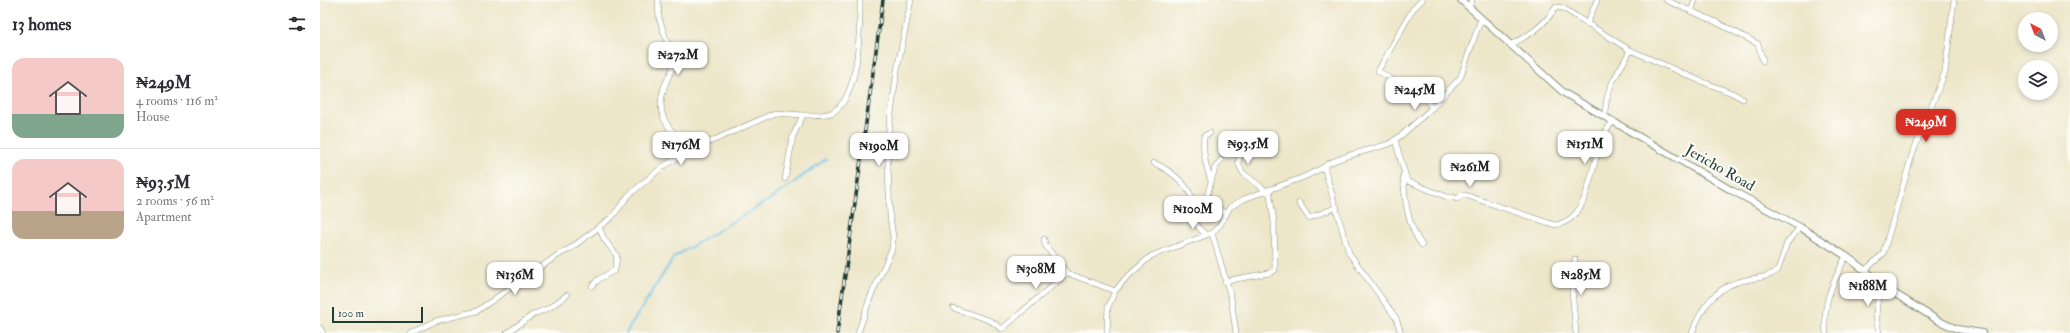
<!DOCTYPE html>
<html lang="en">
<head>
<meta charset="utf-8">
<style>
	:root { --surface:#fff; --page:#f2f2f3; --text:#2b2b33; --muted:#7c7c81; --line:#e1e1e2; --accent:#d93025 }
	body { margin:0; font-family:"IM FELL Double Pica",serif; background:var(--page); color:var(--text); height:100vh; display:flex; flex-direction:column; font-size:15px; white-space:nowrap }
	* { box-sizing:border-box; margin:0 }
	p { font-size:13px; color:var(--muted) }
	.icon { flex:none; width:22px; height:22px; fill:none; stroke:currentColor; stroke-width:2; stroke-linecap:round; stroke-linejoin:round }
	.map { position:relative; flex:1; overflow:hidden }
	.side { display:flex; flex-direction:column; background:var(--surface); width:320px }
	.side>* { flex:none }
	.needle { width:26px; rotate:318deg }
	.buttons { position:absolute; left:1698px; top:12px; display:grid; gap:8px }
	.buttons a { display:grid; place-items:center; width:40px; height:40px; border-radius:50%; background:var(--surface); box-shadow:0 2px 6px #0003; font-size:20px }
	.scale { position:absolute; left:12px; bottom:10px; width:91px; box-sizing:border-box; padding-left:4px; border:2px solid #1f3d34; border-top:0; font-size:11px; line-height:14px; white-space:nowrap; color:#1f3d34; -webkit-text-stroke:3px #fdfcf7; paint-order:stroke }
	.price { position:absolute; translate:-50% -34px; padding:0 9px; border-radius:8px; background:#fff; color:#222; font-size:13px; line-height:26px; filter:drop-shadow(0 1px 2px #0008) }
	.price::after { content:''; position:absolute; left:50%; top:24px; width:12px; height:9px; margin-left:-6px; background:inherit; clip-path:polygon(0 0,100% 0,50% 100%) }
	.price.selected { background:var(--accent); color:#fff }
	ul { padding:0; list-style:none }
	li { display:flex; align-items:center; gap:12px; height:100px; padding:0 12px }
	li+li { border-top:1px solid var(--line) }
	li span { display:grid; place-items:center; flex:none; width:112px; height:80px; border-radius:12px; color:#555 }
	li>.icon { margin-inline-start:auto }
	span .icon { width:48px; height:48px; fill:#fffc; stroke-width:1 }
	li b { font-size:17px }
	h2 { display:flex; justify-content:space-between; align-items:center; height:48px; padding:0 12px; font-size:17px }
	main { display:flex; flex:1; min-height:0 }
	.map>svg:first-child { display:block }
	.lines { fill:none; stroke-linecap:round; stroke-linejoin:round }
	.stream { stroke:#6ac3e8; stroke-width:2 }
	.minor-casing { stroke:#86927e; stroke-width:6 }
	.tertiary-casing { stroke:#86927e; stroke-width:8 }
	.minor { stroke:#fff; stroke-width:5 }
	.tertiary { stroke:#fff; stroke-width:6 }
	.rail-casing { stroke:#1f3d34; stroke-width:3.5 }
	.rail { stroke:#fdfcf7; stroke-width:2; stroke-dasharray:6; stroke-linecap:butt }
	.labels { text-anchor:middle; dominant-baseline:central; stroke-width:4; stroke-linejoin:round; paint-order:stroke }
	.street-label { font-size:15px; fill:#1f3d34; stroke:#fdfcf7 }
</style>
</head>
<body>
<main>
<section class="side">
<h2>13 homes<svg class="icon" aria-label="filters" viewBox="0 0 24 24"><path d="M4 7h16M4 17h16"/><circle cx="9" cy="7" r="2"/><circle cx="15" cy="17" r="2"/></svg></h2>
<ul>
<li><span style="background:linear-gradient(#f6c9c9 70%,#7fa58c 0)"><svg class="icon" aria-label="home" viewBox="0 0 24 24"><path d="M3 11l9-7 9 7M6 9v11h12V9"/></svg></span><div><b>₦249M</b><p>4 rooms · 116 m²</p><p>House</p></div></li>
<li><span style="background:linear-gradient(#f6c9c9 65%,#b9a48a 0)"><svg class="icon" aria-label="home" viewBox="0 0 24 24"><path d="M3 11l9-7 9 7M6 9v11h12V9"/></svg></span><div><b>₦93.5M</b><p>2 rooms · 56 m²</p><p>Apartment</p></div></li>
</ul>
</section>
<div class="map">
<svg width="1750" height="333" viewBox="0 0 1750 333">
	<rect width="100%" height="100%" fill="#fdfcf7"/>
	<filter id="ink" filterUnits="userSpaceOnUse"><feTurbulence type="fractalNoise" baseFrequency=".025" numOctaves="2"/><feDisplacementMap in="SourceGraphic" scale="8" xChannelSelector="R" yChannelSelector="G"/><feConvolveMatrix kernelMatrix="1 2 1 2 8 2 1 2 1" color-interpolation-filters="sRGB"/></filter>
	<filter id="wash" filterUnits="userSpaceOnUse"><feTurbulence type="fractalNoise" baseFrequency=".012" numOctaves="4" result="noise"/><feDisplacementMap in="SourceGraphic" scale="16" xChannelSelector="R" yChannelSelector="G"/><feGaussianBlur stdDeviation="0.9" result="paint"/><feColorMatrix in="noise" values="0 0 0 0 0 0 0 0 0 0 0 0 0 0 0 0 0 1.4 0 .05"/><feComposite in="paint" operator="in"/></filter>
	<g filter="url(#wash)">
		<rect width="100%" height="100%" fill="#ede6c9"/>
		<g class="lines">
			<path class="stream" d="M306 333 354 257 454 197 506 159"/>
		</g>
	</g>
	<g filter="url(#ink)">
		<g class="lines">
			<g class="minor-casing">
				<path id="minor" d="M338 0 339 18 354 62C353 70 348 77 345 85 333 118 350 128 369 151
					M1102 0 1093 9 1058 71 1107 101 1112 108
					M1346 0 1396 22 1438 44 1443 61
					M1149 7 1152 0
					M1371 12 1375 0
					M1267 24 1277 0
					M1190 45C1211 34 1223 27 1236 7L1243 8 1308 49 1378 80 1412 93 1423 99
					M483 115C492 115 502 116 511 113 540 100 540 27 540 0
					M1285 117C1285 89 1296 76 1309 53L1308 49
					M890 133 884 136C882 152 886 166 891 181
					M919 139 921 152 918 163 923 173 945 190
					M1075 140 1087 181 1127 197H1133L1137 199 1142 195H1145L1235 225C1278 219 1266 147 1294 121
					M901 160 895 168 887 196 895 208 906 213
					M834 163C848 169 867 183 872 198 877 216 869 220 885 234
					M1004 167 1029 253 1076 318 1081 333
					M1083 175C1085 199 1087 226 1102 245
					M979 203 989 218 1017 207
					M892 233 911 298 916 333
					M724 239 725 245 747 273
					M1255 259 1252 290 1256 333
					M1545 270 1563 254 1592 155 1625 72 1634 0
					M905 281 949 273 955 270 954 222 949 189
					M272 286 279 279 295 270 297 256 284 239 279 227 292 217 309 195 341 168 369 151 455 113 483 115 473 136 465 179
					M633 308 671 321 682 329 747 273 795 291
					M0 328 3 333
					M91 333 116 321 157 311 238 255 251 248 279 227
					M187 333 214 314 229 308 247 295
					M538 333 550 298 572 249 573 237 570 216 568 168V136L577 70 591 0
					M787 333 788 307 795 291 805 279 831 256 892 233 900 225 910 207 924 199 984 177 1004 167 1009 163 1027 156 1069 144 1083 134 1112 108 1140 78 1161 19
					M1372 333C1381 307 1397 285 1426 280 1437 278 1450 277 1458 270L1467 243 1480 227
					M1506 333C1501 304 1514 281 1526 256
					M1559 333C1555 317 1555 299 1564 284"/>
			</g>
			<g class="tertiary-casing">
				<path id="tertiary" d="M1141 0 1244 93 1411 190 1480 227 1526 256 1577 295 1619 321 1637 329 1662 333"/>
			</g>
			<use href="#minor" class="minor"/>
			<use href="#tertiary" class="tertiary"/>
			<g class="rail-casing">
				<path id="rail" d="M517 333 563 0"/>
			</g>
			<use href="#rail" class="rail"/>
		</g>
	</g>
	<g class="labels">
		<g class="street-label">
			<text transform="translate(1400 168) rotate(30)">Jericho Road</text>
		</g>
	</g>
</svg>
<div class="buttons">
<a><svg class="needle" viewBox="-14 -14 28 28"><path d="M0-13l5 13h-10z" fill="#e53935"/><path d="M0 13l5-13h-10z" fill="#7c7c81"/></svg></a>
<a><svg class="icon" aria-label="layers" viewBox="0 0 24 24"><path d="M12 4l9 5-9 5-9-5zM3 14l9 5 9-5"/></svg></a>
</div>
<div class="scale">100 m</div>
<b class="price" style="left:358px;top:76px">₦272M</b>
<b class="price" style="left:1095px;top:111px">₦245M</b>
<b class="price selected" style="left:1606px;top:143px">₦249M</b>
<b class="price" style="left:928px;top:165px">₦93.5M</b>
<b class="price" style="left:1265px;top:165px">₦151M</b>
<b class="price" style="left:361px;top:166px">₦176M</b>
<b class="price" style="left:559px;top:167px">₦190M</b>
<b class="price" style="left:1150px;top:188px">₦261M</b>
<b class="price" style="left:873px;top:230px">₦100M</b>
<b class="price" style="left:716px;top:290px">₦308M</b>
<b class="price" style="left:195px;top:296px">₦136M</b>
<b class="price" style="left:1261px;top:296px">₦285M</b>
<b class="price" style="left:1548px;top:307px">₦188M</b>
</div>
</main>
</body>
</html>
